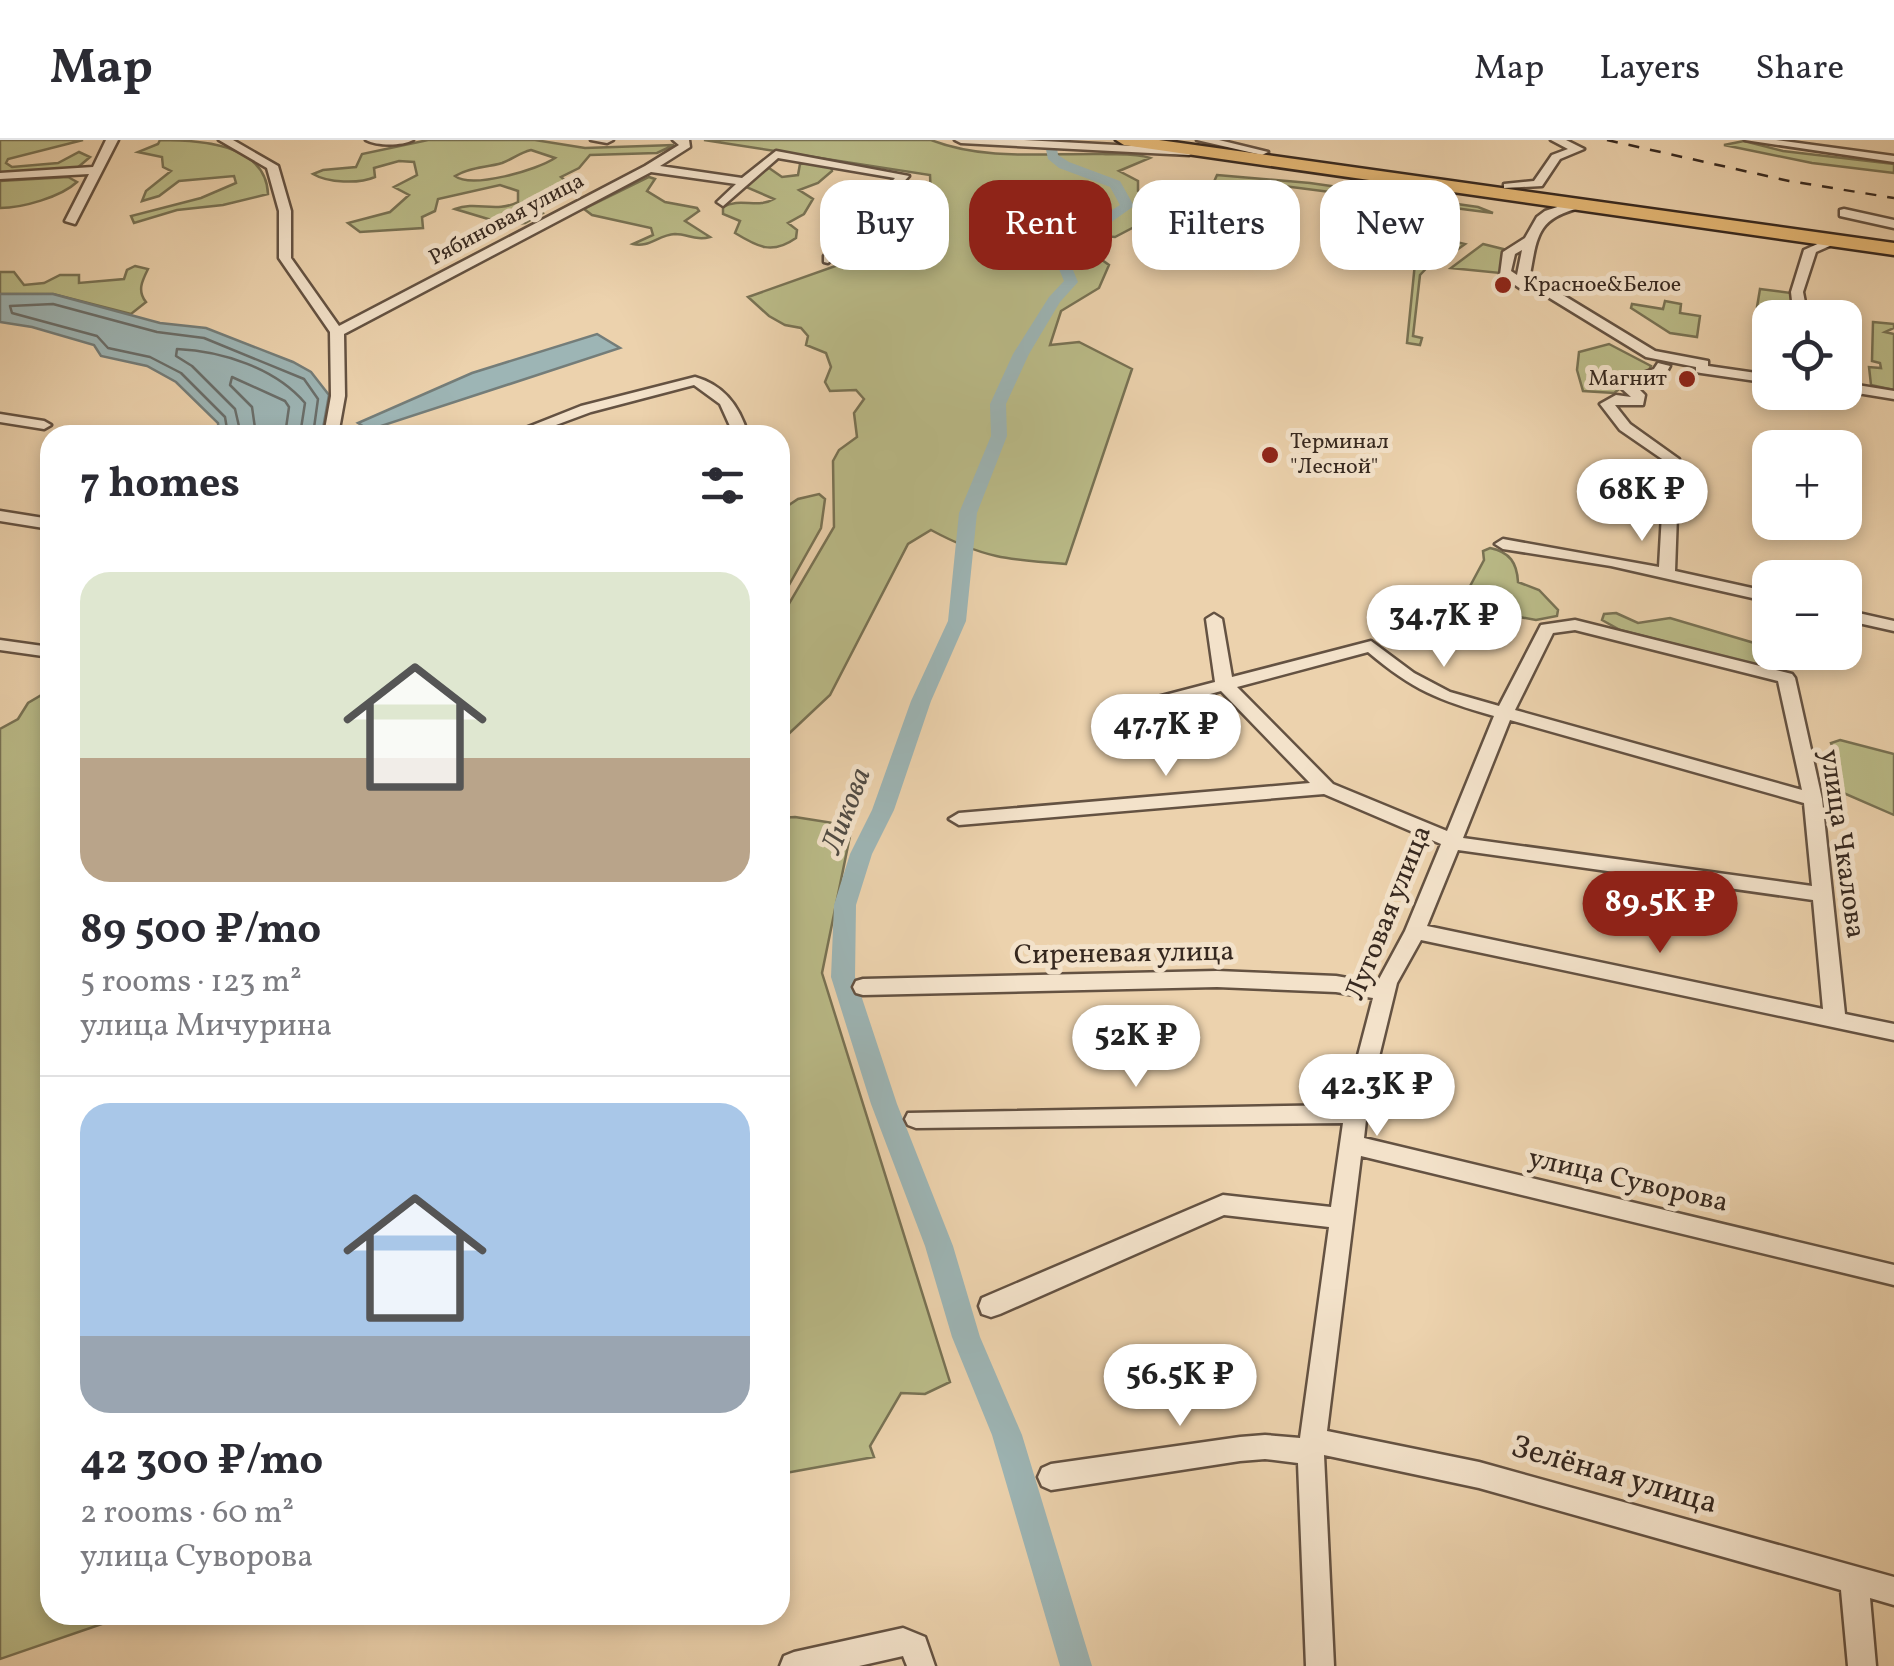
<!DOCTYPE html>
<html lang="en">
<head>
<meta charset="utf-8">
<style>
	:root { --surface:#fff; --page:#f7f7f7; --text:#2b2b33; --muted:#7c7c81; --line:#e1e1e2; --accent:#8f2418 }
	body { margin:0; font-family:Vollkorn,serif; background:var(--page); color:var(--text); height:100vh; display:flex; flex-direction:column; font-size:38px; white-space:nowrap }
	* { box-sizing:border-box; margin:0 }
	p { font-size:32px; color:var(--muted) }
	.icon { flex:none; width:55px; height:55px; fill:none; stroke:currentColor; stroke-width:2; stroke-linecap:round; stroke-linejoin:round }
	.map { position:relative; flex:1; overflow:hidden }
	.panel { position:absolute; left:40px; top:285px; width:750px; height:1200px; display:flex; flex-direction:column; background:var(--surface); border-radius:30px; box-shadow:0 5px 15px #0003 }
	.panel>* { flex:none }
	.guide { position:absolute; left:820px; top:40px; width:922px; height:90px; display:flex; gap:20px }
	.tools { position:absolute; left:1752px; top:160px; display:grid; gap:20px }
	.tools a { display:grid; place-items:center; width:110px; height:110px; border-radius:20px; background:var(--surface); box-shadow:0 5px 15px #0003; font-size:50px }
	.price { position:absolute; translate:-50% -85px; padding:0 22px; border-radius:35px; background:#fff; color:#222; font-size:32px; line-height:65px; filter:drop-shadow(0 2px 5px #0008) }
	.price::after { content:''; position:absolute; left:50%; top:60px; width:30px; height:22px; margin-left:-15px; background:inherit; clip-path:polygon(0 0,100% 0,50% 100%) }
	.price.selected { background:var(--accent); color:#fff }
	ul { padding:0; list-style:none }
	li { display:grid; align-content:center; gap:20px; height:530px; padding:0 40px }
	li+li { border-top:2px solid var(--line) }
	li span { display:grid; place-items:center; height:310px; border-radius:30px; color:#555 }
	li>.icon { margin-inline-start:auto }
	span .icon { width:180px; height:180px; fill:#fffc; stroke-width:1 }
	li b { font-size:42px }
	h2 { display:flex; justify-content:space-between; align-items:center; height:120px; padding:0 40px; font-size:42px }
	.chip { padding:0 35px; border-radius:30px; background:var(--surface); box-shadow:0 5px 15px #0003; font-size:35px; line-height:90px }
	.chip.selected { background:var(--accent); color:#fff }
	header { display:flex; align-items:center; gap:60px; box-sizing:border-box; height:140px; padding:0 50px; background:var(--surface); border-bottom:2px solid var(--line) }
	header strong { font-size:48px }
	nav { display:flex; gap:55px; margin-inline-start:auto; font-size:35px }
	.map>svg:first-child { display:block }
	.green { fill:#babb88; stroke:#787254; stroke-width:2.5; fill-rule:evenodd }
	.water { fill:#9db5b5; stroke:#747d79; stroke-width:2.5 }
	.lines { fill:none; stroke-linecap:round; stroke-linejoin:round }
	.shore { stroke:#6a6e6a; stroke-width:2.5 }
	.river { fill:#9db5b5; fill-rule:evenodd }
	.minor-casing { stroke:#645242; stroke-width:5 }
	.highway-casing { stroke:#36281f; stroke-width:5 }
	.minor { fill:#f3e2ca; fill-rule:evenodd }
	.highway { fill:#e6b976; fill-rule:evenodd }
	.rail { stroke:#36281f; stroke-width:2.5; stroke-dasharray:11 11; stroke-linecap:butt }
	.poi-dot { fill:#8f2418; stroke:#f3e2ca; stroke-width:4 }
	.labels { text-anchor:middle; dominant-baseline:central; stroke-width:10; stroke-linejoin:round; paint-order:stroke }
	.far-street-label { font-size:22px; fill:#36281f; stroke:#f3e2ca }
	.far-poi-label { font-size:22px; fill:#36281f; stroke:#f3e2ca; text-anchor:start }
	.street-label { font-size:28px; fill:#36281f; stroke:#f3e2ca }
	.water-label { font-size:30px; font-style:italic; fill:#504b44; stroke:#f3e2ca }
	.near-street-label { font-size:32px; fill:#36281f; stroke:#f3e2ca }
</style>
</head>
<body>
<header>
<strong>Map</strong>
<nav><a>Map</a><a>Layers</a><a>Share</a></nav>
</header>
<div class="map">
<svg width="1894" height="1526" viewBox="0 0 1894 1526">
	<rect width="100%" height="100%" fill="#ecd2ad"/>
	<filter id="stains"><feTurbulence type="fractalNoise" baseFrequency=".002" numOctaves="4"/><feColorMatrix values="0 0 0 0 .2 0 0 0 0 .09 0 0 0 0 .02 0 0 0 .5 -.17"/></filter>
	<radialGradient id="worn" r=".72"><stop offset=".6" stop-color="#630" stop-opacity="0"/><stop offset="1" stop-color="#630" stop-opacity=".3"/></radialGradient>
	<path class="green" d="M0 0H83L8 19 6 23 12 27 58 23 79 12 90 17 76 29 0 34Z
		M160 0C198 0 266 3 268 54L223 65 177 70 134 83 131 76 201 58 236 43 234 36 179 41 159 56 142 61 146 51 171 31 163 27 162 17 138 12 158 4Z
		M428 0H535L585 8 674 5 657 13 590 15 579 28 561 37 576 49 573 52 538 66 543 73 525 83 508 85 455 69C476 61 497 73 518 62V51L500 45 438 59 435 71 422 77 423 88 360 92 348 83 390 72 409 55 394 47 417 35 414 22 399 21 374 28 375 37C359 44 328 43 313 34L323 30 356 27 362 14ZM531 10 555 18C537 30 472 49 455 36 470 27 485 28 502 23 513 19 519 13 531 10Z
		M704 0H931C985 21 1046 13 1103 14 1118 15 1135 13 1150 18L1119 31 1138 41V51L1145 57 1137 70 1136 86 1115 97 1080 94 1081 105 1109 125 1099 148 1061 171 1050 205 1079 202 1132 229 1066 424C1008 420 983 418 931 390L908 404 830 555 780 602V479L834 387 833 321 839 310 857 297 854 273 864 259 856 250 830 251 825 242 831 227 826 213 806 205 808 196 801 188 785 185 769 176 748 157 841 124H865L869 120 865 109 931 57 930 35Z
		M1744 1 1783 11 1894 24V33L1812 23 1724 5Z
		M808 23 831 27 832 31 818 43 799 50 813 59 804 74 788 83 797 90 796 98C772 115 758 107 735 93L740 81 723 74V67C740 57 758 69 774 59L746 47V43L769 28 782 37 798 35 800 24Z
		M1217 35 1310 43 1478 67 1493 73 1268 44 1230 49 1213 44Z
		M68 37 77 42C61 57 22 68 0 68V41Z
		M649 37 655 39 647 51 665 62 697 68 699 71 685 81 710 97C696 101 688 94 675 94 658 95 649 108 633 104L653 95 651 88 592 75 584 69Z
		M1426 97 1435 98 1433 107 1443 108 1444 99 1465 104 1451 114 1439 115 1420 135 1413 196 1422 198 1420 205 1407 203 1417 103Z
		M1483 104 1507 110 1500 133 1451 128Z
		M135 126 148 129C142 141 137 151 146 162L131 174 53 154H0V132H14L24 145 44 143 60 135H79V143L124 139 127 130Z
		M1760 149 1791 153 1793 177 1770 178V225H1766L1768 174 1757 167Z
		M1665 161 1681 164 1680 173 1700 176 1697 197 1670 193 1631 168 1632 164 1663 169Z
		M1873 182 1894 184V188L1885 192 1894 194V250L1871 245 1869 227 1881 228 1880 223 1872 221Z
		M1609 204 1651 226 1648 232 1620 240 1622 247 1614 253 1583 251 1577 230 1579 212Z
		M819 354 825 359 821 388 780 461V371L798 359Z
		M1490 408C1510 412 1517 423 1518 442L1539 450 1558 470 1557 476 1536 480 1419 459 1404 449 1469 448 1484 420 1483 411Z
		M1616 473 1638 483 1670 478 1761 505 1774 513 1778 525 1771 529 1620 490 1602 480 1604 474Z
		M50 550V1475H128L0 1519V589L18 579 28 563Z
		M1840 600 1894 614V675L1832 648 1830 640 1837 619 1831 603Z
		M795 677 852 686 822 833 950 1242 925 1254 901 1253 870 1306 874 1317 780 1334V678Z"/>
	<path class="water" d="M0 154H53L160 183 206 188 293 222 311 232 329 255 322 294 219 295 218 283 176 242 147 226 101 216 94 205 32 187 0 182Z
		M597 194 620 208 369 290 358 283 472 233Z"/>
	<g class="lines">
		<path class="shore" d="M228 295 225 277 181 233 150 217 108 208 97 196 12 173 10 166 53 164 157 192 204 198 304 239 318 259 313 295
			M241 295 235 269 192 226 176 216 177 209C222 211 275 228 305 263L300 295
			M256 295 252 267 230 245 232 237 285 261 289 267 285 295"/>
		<path class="river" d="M1044 0H1056L1058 15 1069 22 1120 41 1134 66 1103 88 1077 98 1093 110 1073 130 1078 142 1060 162 1029 214 1006 264 1007 296 977 373 966 481 931 561 894 670 872 714 856 765 855 837 897 964 953 1106 980 1197 1022 1295 1092 1526H1060L992 1295 952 1197 925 1106 871 964 831 837 834 765 850 714 872 670 911 561 948 481 959 373 991 296 990 264 1013 214 1049 157 1064 141 1059 129 1077 111 1059 97 1093 82 1120 65 1110 47 1059 28 1048 19Z"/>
		<g class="minor-casing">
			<path id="minor" d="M106 0H118L75 84 65 81 89 34 0 39V33L93 27Z
				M219 0H233L278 26 291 71V118L339 186 645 26 679 5 673 0H689L690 7 660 26 742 38 776 11 909 36 828 123 824 122V116L895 38 778 18 723 66 717 62 736 44 651 32 344 194 345 256 338 295H324L331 256 330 192 279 118V71L267 28Z
				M366 0H413C402 6 377 6 366 0Z
				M591 0H613L607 3Z
				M955 0H1024L1189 9 1195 12 1189 15 961 3Z
				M1197 0H1219L1268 12 1262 15Z
				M1551 0H1566L1584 9 1560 19 1542 46 1504 48V44L1534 41 1552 15 1568 9Z
				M1745 0H1776L1894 16V22Z
				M1576 61 1580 62V68C1538 78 1537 95 1530 135L1655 211 1708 221V226L1770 235V243L1701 233 1696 232V227L1646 217 1535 149 1524 151 1500 135 1503 112 1525 98 1537 77 1545 71ZM1522 110 1517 135 1511 131 1515 114Z
				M1844 69 1894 80V88L1840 76V70Z
				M1831 98 1841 101 1816 112 1803 152 1808 178H1794L1791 152 1804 110Z
				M1658 223 1670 226 1665 235 1635 245 1645 255 1643 265H1615L1630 284 1679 319 1675 431 1770 452V462L1611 426 1503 409 1495 404 1503 399 1659 427 1665 321 1620 290 1600 264 1616 255 1631 257 1620 247V241L1654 229Z
				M695 237C724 245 740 267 748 295H734L720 264 694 245 591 272 529 295H508L581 266Z
				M1845 243 1894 251V259L1845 251Z
				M0 274 44 281 51 285 44 289 0 282Z
				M0 371 50 379V389L0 381Z
				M1845 470 1894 481V491L1845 480Z
				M1214 474 1222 479 1232 537 1371 501 1414 533 1450 552 1499 566 1541 485 1575 480 1792 534 1795 538 1822 659 1845 874 1894 884V900L1421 800 1397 843 1368 962 1364 998 1894 1125V1145L1361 1016 1327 1291 1479 1322 1894 1437V1465L1870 1458 1876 1526H1848L1841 1450 1479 1348 1324 1315 1334 1526H1306L1298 1323 1265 1319 1240 1321 1051 1350 1042 1346 1038 1337 1042 1328 1051 1324 1240 1297 1265 1295 1300 1298 1329 1087 1224 1075 1000 1174 991 1177 982 1174 979 1166 982 1158 1223 1055 1331 1067 1343 983 916 988 908 985 905 979 908 973 1345 965 1373 858 1336 852 1217 847 863 855 856 853 853 847 856 841 863 839 1217 831 1336 836 1377 843 1405 791 1441 704 1324 654 959 685 949 679 959 673 1310 643 1221 551 1152 570 1143 564 1146 560 1215 542 1206 479ZM1575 490 1778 541 1802 650 1515 570 1553 493ZM1368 512C1413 550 1438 560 1494 576L1447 691 1333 644 1237 547ZM1510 580 1804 663 1812 746 1463 698ZM1458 710 1813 760 1823 869 1427 786Z
				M0 500 50 507V517L0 510Z
				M903 1488 925 1497 935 1526H907L903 1516 859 1526H780L784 1516 794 1512Z"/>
		</g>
		<g class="highway-casing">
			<path id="highway" d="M1116 0H1159L1894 103V115L1124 5Z"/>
		</g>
		<use href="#minor" class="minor"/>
		<use href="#highway" class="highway"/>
		<path class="rail" d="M1607 0 1789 41 1894 58"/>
	</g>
	<g class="poi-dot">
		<circle cx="1503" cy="145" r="10"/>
		<circle cx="1687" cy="239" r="10"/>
		<circle cx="1270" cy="315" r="10"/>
	</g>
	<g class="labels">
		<g class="far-street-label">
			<text transform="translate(507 80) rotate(-28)">Рябиновая улица</text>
		</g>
		<g class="far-poi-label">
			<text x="1523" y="145">Красное&amp;Белое</text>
			<text x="1667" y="239" text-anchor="end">Магнит</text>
			<text x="1290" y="302">Терминал<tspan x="1290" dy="25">"Лесной"</tspan></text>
		</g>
		<g class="street-label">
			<text transform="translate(1842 704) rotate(82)">улица Чкалова</text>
			<text transform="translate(1389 773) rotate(-68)">Луговая улица</text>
			<text transform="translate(1124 814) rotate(-1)">Сиреневая улица</text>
			<text transform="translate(1628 1041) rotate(13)">улица Суворова</text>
		</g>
		<g class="water-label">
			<text transform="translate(847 671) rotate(-69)">Ликова</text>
		</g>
		<g class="near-street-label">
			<text transform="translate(1614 1336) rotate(16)">Зелёная улица</text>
		</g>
	</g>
	<rect width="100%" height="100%" filter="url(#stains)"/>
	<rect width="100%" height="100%" fill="url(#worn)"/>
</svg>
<div class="tools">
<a><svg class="icon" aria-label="locate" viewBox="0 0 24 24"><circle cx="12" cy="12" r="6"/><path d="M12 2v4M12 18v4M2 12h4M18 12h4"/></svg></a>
<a>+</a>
<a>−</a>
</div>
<b class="price" style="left:1642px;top:404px">68K ₽</b>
<b class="price" style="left:1444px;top:530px">34.7K ₽</b>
<b class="price" style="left:1166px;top:639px">47.7K ₽</b>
<b class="price selected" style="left:1660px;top:816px">89.5K ₽</b>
<b class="price" style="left:1136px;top:950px">52K ₽</b>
<b class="price" style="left:1377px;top:999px">42.3K ₽</b>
<b class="price" style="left:1180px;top:1289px">56.5K ₽</b>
<div class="guide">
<a class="chip">Buy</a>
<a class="chip selected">Rent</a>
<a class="chip">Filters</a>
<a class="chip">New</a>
</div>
<section class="panel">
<h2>7 homes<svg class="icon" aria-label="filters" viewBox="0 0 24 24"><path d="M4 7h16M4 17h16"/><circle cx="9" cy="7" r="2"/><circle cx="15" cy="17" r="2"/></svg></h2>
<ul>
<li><span style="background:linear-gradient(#dfe7d0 60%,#b9a48a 0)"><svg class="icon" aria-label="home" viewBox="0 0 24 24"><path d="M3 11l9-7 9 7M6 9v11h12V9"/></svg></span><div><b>89 500 ₽/mo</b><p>5 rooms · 123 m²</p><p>улица Мичурина</p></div></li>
<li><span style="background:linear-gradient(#a9c7e8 75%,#9aa5b1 0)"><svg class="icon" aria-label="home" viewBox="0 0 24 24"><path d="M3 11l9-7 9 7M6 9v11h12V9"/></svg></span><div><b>42 300 ₽/mo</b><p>2 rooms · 60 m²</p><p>улица Суворова</p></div></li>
</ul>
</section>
</div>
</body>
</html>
